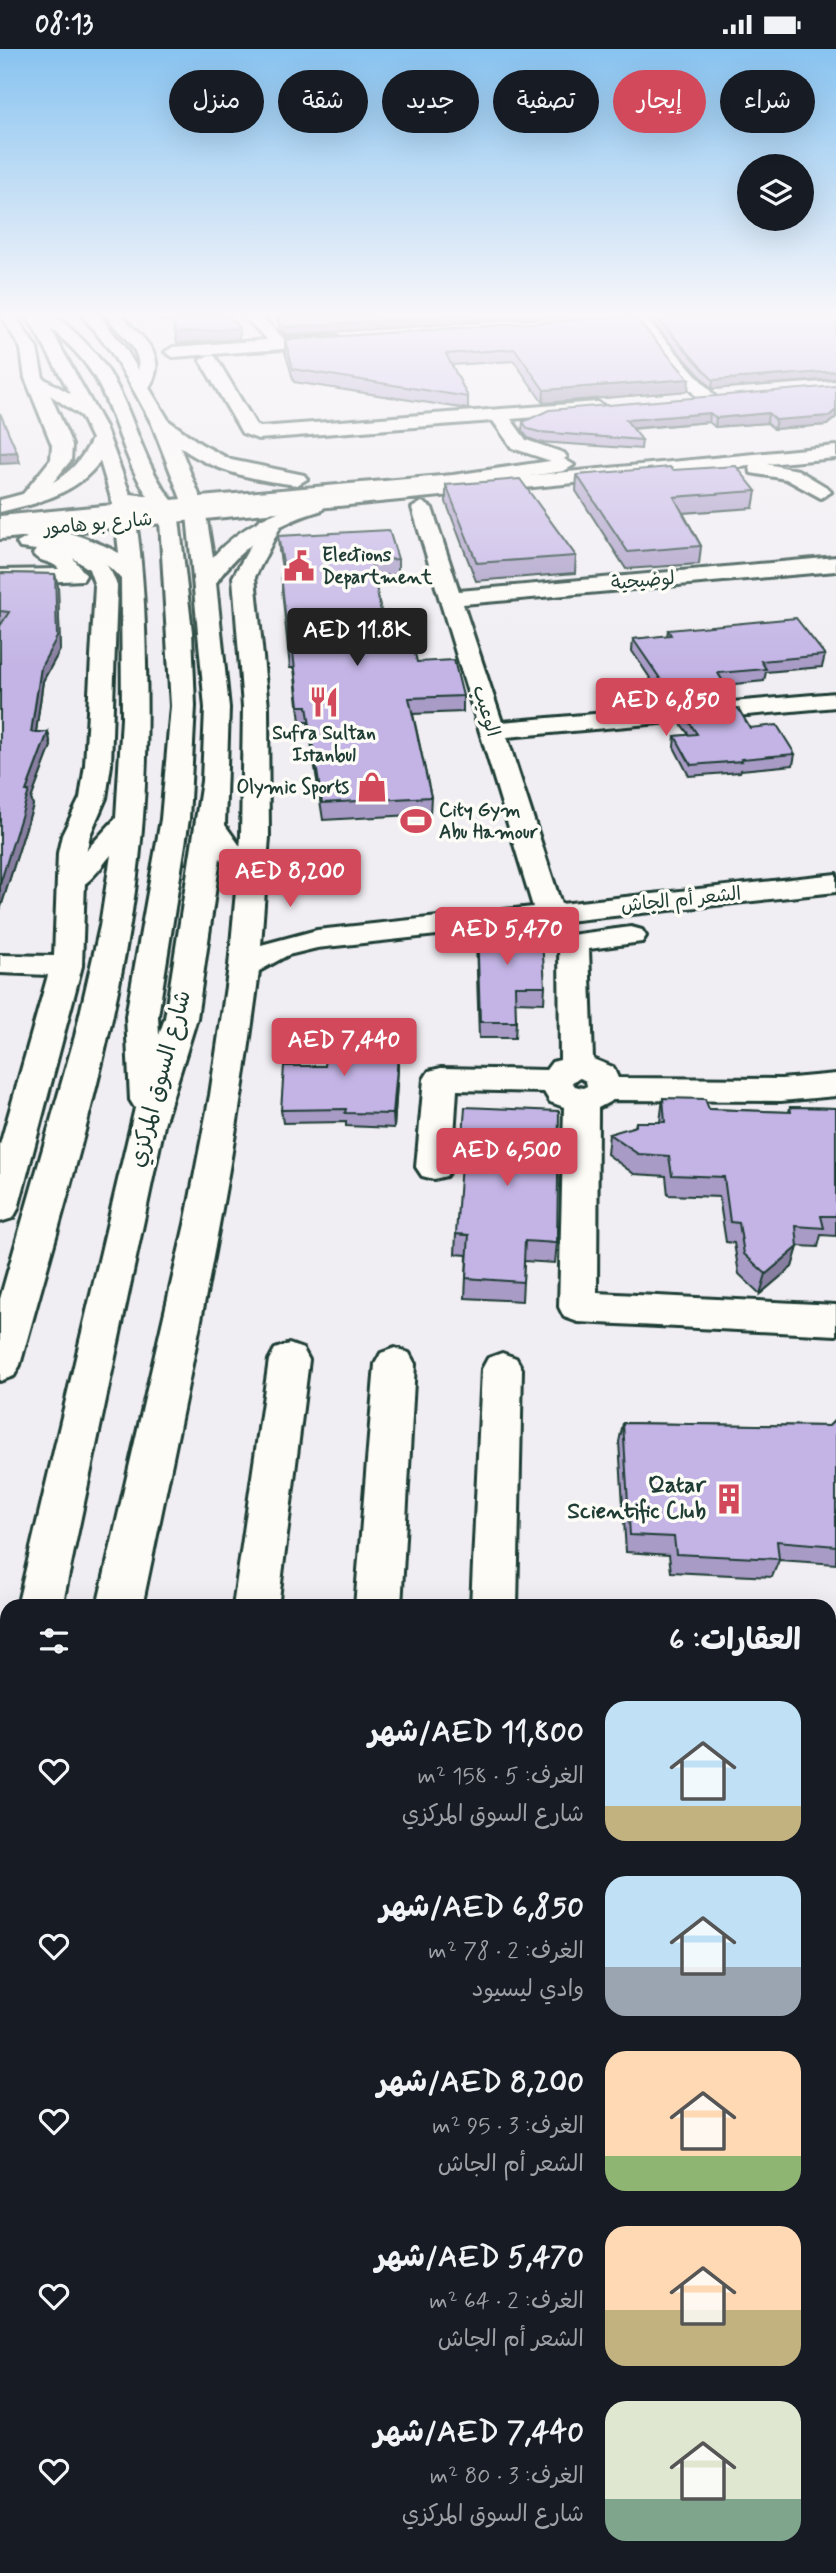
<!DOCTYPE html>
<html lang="ar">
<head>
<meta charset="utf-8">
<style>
	:root { --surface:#171b24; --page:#242831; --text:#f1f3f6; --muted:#9ea1a6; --accent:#d1495b }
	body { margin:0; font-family:Mynerve,"Playpen Sans Arabic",sans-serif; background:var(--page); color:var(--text); direction:rtl; height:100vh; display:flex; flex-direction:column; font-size:26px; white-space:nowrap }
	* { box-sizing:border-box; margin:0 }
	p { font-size:23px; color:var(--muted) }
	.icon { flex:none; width:38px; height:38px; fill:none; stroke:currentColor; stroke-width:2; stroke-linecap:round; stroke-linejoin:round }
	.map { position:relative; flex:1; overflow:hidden; direction:ltr }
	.sheet { position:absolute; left:0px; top:1550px; width:836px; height:975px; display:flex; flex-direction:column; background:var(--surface); border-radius:21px 21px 0 0; box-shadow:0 7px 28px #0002; direction:rtl }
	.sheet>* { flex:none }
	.banner { position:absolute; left:21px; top:21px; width:794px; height:63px; direction:rtl; display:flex; gap:14px }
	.buttons { position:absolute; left:737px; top:105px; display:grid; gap:14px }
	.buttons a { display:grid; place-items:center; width:77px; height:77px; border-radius:50%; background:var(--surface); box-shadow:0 7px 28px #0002; font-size:35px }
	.price { position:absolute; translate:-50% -60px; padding:0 16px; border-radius:7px; background:var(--accent); color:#fff; font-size:23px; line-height:46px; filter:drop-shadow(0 2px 4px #0008) }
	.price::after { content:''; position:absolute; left:50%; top:42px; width:21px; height:16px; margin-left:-10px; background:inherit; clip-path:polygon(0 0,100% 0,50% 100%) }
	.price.selected { background:#222; color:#fff }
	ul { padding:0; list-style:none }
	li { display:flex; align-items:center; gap:21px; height:175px; padding:0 35px }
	li span { display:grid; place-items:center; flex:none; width:196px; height:140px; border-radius:21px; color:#555 }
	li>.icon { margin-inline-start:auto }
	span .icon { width:84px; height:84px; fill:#fffc; stroke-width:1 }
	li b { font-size:30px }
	h2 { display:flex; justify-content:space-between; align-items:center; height:84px; padding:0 35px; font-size:30px }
	.pill { padding:0 24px; border-radius:32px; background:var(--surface); box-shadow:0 7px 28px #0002; font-size:24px; line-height:63px }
	.pill.selected { background:var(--accent); color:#fff }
	.status { display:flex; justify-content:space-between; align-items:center; height:49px; padding:0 35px; background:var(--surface); direction:ltr }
	.status svg { height:19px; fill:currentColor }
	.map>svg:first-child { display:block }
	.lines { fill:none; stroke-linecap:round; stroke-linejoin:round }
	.minor-casing { stroke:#1f3d34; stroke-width:6 }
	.major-casing { stroke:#1f3d34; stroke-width:6 }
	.minor { fill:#fdfcf7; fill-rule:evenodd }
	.major { fill:#fdfcf7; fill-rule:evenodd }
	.wall { fill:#a89bc5; stroke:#1f3d34; stroke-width:2 }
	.shaded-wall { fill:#887ea0; stroke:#1f3d34; stroke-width:2 }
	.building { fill:#c3b4e5; stroke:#1f3d34; stroke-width:2 }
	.labels { text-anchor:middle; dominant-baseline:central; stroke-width:7; stroke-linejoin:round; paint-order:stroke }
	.far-street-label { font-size:19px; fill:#1f3d34; stroke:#fdfcf7 }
	.far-poi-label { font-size:19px; font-weight:bold; fill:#1f3d34; stroke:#fdfcf7; text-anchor:start }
	.street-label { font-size:23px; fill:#1f3d34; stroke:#fdfcf7 }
	.poi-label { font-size:23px; font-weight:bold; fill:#1f3d34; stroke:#fdfcf7; text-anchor:end }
</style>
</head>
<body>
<div class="status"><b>08:13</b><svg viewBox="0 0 49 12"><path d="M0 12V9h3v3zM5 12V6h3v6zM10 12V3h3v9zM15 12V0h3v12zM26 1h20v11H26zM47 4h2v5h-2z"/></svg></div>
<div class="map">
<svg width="836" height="2524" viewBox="0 0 836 2524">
	<rect width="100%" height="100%" fill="#f1eef3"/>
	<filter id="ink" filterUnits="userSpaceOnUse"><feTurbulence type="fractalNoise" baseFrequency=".0143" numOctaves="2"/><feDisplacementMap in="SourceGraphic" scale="14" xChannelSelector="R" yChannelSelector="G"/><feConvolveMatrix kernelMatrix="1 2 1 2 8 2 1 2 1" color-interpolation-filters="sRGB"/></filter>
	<g filter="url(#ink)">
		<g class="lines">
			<g class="minor-casing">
				<path id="minor" d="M0 265H14L37 300 43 329 72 396 71 411 36 454 29 456 19 450 51 410 52 396 25 329 21 300Z
					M105 265H121C144 293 171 306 147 342H135L132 338C151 303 125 293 105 265Z
					M242 265H259L284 290 336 286 344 291 336 296 173 308 165 303 173 298 267 291Z
					M625 265H642L712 344 715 348 712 352H700Z
					M209 306 215 307 256 376 260 378 597 353 606 358 597 363 511 370 526 391 564 404 567 408 557 414 512 399 493 372 258 390 242 384 200 311Z
					M836 397V409L767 415 798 421 828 439 831 443 821 449 786 430 751 424 750 417 0 490V478Z
					M422 453 432 459 459 542 836 508V522L463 555 502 673 836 644V658L507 688 561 855 836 825V843L317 899 288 906 259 922C232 1136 186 1346 142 1558H97L185 1175 210 1046 229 917 241 788 243 658 233 528 257 485 260 470H274L280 478 255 528 268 658 269 788 261 896 317 881 533 858 412 459Z
					M28 488C65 490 106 497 117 537L111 716 106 749 90 786 86 804 82 917 18 1160 13 1169 0 1173V1096L48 926 0 924V906L54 907 58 804 62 786 80 749 85 716 95 537 89 520 73 509 86 526 83 531 0 535V521L59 520C52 511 39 514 33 505L36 501 20 499 17 494Z
					M631 878 642 881 646 887 642 893 589 900 593 1010 613 1018 618 1029 781 1030 836 1025V1047L781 1052 613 1051 598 1059 597 1244 836 1256V1286L578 1273 564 1268 559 1258 564 1058 550 1053 544 1043 457 1041 452 1118 446 1127 434 1130 422 1127 416 1118 424 1030 429 1022 441 1019 546 1021 552 1013 560 1011 559 893 563 887ZM580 1029 586 1032 587 1037 583 1039 575 1037 572 1033Z
					M289 1295 303 1300 309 1311 278 1558H233L269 1311 275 1300Z
					M395 1299 409 1304 415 1315 401 1558H355L375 1315 381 1304Z
					M502 1304 516 1309 522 1320 517 1558H471L482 1320 488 1309Z
					M7 2058V2148L0 2151V2061Z"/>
			</g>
			<g class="major-casing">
				<path id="major" d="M26 265 56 267C78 285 99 305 113 330 135 369 143 415 172 451L181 450 152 375 132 338 110 301 81 265H98L125 299 169 372 201 395 231 411 304 426 307 430 297 436C255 431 215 423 180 398L200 448 453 426 564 410 574 416 564 422 453 438 205 460 213 508C240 477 276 461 315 451L325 457 322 461C278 474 242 495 216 534L229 659 225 776 265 832 261 838 251 841 241 838 220 809 197 969 165 1072 62 1558H17L135 1059 130 1051 126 967 161 770 171 657 160 472 153 464 135 466C143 515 145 564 146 614 148 691 146 766 135 842 113 1002 63 1160 20 1316L14 1327 0 1332V1250L75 987 100 877 111 806C97 822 85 845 61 839L57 833 116 769 122 669 121 530C94 497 57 497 20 487L16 483C30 465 102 494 119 504L115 468 0 479V467L113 456 100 412C77 445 37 454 0 463V451C43 440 72 432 92 390L81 367 25 329 34 324 71 345ZM50 279C67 293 83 309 94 327 116 365 123 410 148 447L130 445 105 378ZM187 465 205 659 202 732 165 969 159 986 158 967 189 770 195 657 192 583 179 470Z
					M7 1670V1742L0 1745V1673Z"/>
			</g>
			<use href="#minor" class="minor"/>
			<use href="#major" class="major"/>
		</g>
		<path class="wall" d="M159 265H227L239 290 177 294 172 271 162 272Z
			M275 265H603L285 286 280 281Z
			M644 265H836V331L712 340Z
			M634 267 688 342 543 354 514 312 452 316 468 348V360L294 333 285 303V291Z
			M836 337V368L827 376 774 380 767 374 715 378 709 373 633 380 642 391 641 400 539 393 528 389 522 382 523 373Z
			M673 421 756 442 753 459 683 464 701 497 699 515 626 520 576 442 577 426Z
			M446 436 576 507 575 524 476 532 446 453Z
			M278 487 398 510V526L374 527 381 563 417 613 463 647V663L413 665 431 748 430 765 323 771 308 673H300L294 619H290L282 541 283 525 279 502Z
			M0 524 55 525 58 538 60 601 43 632 36 683H48L51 697 31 750 33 756 0 861Z
			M668 581 825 606 822 618 766 623 764 632 725 636 727 639 725 651 668 656 632 602 633 590 667 587Z
			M683 664 750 679 795 705 793 716 741 721 740 723 689 727 674 698 675 687 689 686 681 675Z
			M477 875 545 937 544 954 515 953 516 973 515 989H479L476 891Z
			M398 1020 394 1079 346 1077V1073L283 1074 281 1061Z
			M663 1049 709 1060 789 1063 790 1058 836 1059V1187L821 1186 818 1198 798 1197 792 1218 760 1245 739 1225 734 1194 726 1193 719 1148 668 1146 666 1127 634 1125 607 1105 609 1085 635 1078 636 1073H660Z
			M456 1185 557 1194 555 1214 524 1212 522 1252 465 1249 467 1206 455 1205Z
			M836 1370V1515L779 1511 772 1528 671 1523 669 1506 626 1503 619 1393 623 1374 829 1377Z
			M830 1645 836 1646V1743H830Z
			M830 1776 836 1777V1846H830Z"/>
		<path class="shaded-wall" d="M162 265H171L172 271 162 272Z
			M480 265H603L285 286V278Z
			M239 279V290L177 294 176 284Z
			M836 322V330L712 340 713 331Z
			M689 330 688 342 543 354 544 341Z
			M836 361V368L827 376 774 380 776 371Z
			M710 364 709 373 625 380 626 371Z
			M768 364 767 374 715 378 716 369Z
			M17 403 20 414 0 415V404Z
			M55 525 58 538 60 601 43 632 34 697 31 683Z
			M48 683 51 697 31 750 33 756 0 861V835L26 742Z
			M398 1007V1020L394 1079 393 1065Z
			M798 1198 792 1218 760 1245 766 1225Z"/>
		<path class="building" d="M172 265H227L239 279 176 284Z
			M277 265H480L285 278 279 273Z
			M653 265H836V322L713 331Z
			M634 267 689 330 544 341 515 300 446 305 468 348 293 320 285 291Z
			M836 337V361L829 367 776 371 768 364 716 369 710 364 626 371 642 391 539 383 528 380 523 373 549 361Z
			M0 364 17 403 0 404Z
			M736 417 756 442 674 448 701 497 628 503 577 426 670 418 673 421Z
			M520 430 576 507 477 514 446 436Z
			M389 481 398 510 371 512 381 563 405 562 417 613 454 611 463 647 409 649 431 748 322 754 307 657H299L293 603H289L281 525H285L278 487Z
			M0 524 55 525 57 588 41 618 31 683H48L26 742H29L0 835V577L9 563 0 562Z
			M796 569 825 606 761 612 766 620 718 624 727 639 670 644 633 590 671 586 668 581Z
			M738 659 750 679 777 676 795 705 741 710 742 712 691 716 675 687 697 685 683 664Z
			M477 875 541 876 545 937H515L516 973H480Z
			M329 972 398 1007 393 1065 345 1064 346 1060 281 1061 284 1017H325Z
			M663 1049 705 1050 709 1060 791 1063 790 1058 836 1059V1167H821L824 1179 796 1177 798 1198 766 1225 744 1205 739 1174 730 1173 724 1128 672 1126 669 1107 638 1105 609 1085 636 1077V1073H665Z
			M465 1058 559 1062 557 1194 525 1192 523 1233 466 1229 469 1186 456 1185Z
			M836 1370V1497L777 1492 779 1510 676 1505 674 1488 630 1486 623 1374 829 1377Z
			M830 1645 836 1646V1727H830Z
			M830 1776 836 1777V1832H830Z"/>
	</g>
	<linearGradient id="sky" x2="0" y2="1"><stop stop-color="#88c3f0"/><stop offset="0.43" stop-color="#f9f7fa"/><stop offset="1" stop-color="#f9f7fa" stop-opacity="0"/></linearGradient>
	<rect width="836" height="618" fill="url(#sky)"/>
	<defs>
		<g id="civic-bare" transform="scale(2.415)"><path d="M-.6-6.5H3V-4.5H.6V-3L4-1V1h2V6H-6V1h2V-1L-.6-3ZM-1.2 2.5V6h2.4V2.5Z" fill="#d1495b" stroke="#fdfcf7" stroke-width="2.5" paint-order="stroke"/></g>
		<g id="restaurant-bare" transform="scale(2.415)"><path d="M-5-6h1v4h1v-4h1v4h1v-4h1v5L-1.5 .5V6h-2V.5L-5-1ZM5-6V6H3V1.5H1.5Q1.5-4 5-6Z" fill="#d1495b" stroke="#fdfcf7" stroke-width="2.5" paint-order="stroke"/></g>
		<g id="shop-bare" transform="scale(2.415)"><path d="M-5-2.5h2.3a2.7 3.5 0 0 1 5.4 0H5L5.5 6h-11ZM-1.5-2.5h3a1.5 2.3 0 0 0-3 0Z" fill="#d1495b" stroke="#fdfcf7" stroke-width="2.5" paint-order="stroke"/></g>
		<g id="stadium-bare" transform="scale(2.415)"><path d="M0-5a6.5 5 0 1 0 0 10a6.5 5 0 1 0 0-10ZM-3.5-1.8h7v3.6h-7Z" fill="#d1495b" stroke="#fdfcf7" stroke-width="2.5" paint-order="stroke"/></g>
		<g id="building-bare" transform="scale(2.415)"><path d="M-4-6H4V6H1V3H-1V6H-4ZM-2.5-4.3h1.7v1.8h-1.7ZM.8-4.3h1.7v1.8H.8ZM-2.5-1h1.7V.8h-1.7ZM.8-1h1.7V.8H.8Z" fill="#d1495b" stroke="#fdfcf7" stroke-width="2.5" paint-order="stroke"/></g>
	</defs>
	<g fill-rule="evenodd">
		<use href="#civic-bare" x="299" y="517"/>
		<use href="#restaurant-bare" x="324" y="653"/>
		<use href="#shop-bare" x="372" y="738"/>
		<use href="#stadium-bare" x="416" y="772"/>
		<use href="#building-bare" x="729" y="1450"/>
	</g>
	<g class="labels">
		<g class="far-street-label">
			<text transform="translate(98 475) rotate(-5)">شارع بو هامور</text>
			<text transform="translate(643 532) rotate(-5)">لوضيحية</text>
			<text transform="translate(486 662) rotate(73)">الوعيب</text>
			<text transform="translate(681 851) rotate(-6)">الشعر أم الجاش</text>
		</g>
		<g class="far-poi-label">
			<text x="322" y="506">Elections<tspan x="322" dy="22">Department</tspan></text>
			<text x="324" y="684" text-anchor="middle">Sufra Sultan<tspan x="324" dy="22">Istanbul</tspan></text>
			<text x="349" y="738" text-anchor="end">Olymic Sports</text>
			<text x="439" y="761">City Gym<tspan x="439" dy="22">Abu Hamour</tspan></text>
		</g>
		<g class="street-label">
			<text transform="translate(161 1030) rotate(-75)">شارع السوق المركزي</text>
		</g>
		<g class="poi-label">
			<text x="706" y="1437">Qatar<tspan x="706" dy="26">Scientific Club</tspan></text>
		</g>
	</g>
</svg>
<div class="buttons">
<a><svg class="icon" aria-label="layers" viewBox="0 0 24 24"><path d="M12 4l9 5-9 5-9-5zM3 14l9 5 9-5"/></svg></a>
</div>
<b class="price selected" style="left:357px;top:619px">AED 11.8K</b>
<b class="price" style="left:666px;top:689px">AED 6,850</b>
<b class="price" style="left:290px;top:860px">AED 8,200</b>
<b class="price" style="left:507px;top:918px">AED 5,470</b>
<b class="price" style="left:344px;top:1029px">AED 7,440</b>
<b class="price" style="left:507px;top:1139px">AED 6,500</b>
<div class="banner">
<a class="pill">شراء</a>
<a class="pill selected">إيجار</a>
<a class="pill">تصفية</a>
<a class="pill">جديد</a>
<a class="pill">شقة</a>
<a class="pill">منزل</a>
</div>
<section class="sheet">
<h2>العقارات: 6<svg class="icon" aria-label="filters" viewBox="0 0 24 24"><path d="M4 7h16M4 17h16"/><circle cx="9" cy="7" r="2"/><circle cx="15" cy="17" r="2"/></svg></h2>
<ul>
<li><span style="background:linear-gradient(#bfe0f5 75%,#c2b280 0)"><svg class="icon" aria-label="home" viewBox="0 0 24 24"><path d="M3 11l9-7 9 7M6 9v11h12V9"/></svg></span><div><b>AED 11,800/شهر</b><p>الغرف: 5 · 158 m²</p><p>شارع السوق المركزي</p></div><svg class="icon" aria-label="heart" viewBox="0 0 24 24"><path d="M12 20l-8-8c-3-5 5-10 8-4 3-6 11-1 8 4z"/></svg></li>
<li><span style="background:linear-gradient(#bfe0f5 65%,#9aa5b1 0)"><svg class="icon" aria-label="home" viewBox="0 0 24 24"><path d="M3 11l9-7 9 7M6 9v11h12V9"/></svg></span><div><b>AED 6,850/شهر</b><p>الغرف: 2 · 78 m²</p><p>وادي ليسيود</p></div><svg class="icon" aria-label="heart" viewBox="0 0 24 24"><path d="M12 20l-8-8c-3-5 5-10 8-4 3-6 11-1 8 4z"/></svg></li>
<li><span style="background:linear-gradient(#ffd9b3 75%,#8fb573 0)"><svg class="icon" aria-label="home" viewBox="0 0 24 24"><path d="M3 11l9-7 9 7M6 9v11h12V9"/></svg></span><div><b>AED 8,200/شهر</b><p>الغرف: 3 · 95 m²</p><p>الشعر أم الجاش</p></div><svg class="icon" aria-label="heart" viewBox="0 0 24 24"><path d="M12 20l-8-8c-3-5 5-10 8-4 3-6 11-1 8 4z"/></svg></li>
<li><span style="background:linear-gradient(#ffd9b3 60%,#c2b280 0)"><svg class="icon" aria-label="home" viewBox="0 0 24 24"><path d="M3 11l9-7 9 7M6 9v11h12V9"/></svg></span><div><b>AED 5,470/شهر</b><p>الغرف: 2 · 64 m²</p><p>الشعر أم الجاش</p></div><svg class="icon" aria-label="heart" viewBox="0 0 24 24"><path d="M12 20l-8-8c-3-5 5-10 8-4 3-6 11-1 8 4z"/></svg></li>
<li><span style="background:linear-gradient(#dfe7d0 70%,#7fa58c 0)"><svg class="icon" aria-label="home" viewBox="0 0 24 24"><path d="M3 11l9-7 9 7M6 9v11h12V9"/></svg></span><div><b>AED 7,440/شهر</b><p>الغرف: 3 · 80 m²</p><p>شارع السوق المركزي</p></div><svg class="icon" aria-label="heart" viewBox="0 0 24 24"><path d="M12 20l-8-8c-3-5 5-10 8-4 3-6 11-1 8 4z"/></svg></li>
</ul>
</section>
</div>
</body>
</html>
